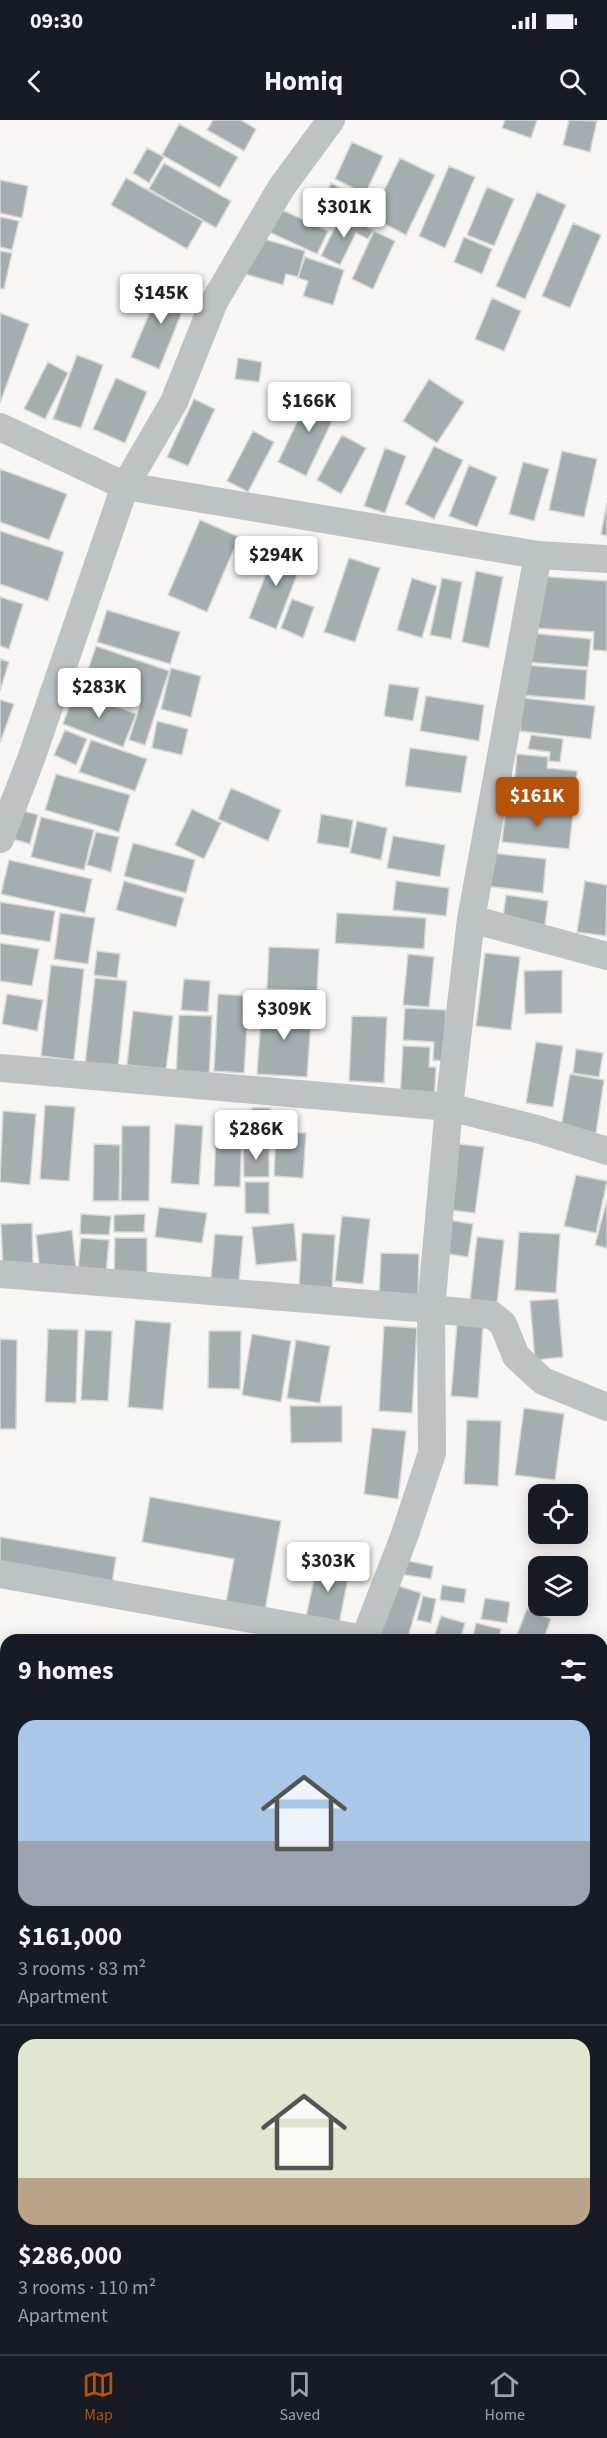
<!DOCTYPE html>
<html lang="en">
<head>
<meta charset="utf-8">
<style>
	:root { --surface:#171b24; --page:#242831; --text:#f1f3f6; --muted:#9ea1a6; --line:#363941; --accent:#b45309 }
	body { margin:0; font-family:"Source Sans 3",sans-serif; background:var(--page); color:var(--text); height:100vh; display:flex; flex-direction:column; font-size:22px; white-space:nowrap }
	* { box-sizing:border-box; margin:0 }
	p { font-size:20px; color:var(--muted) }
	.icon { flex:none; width:33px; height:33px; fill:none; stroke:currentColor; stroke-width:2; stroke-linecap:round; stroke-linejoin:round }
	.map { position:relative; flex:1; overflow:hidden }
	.drawer { position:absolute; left:0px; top:1514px; width:608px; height:722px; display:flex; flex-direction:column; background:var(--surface); border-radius:18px 18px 0 0; box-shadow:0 3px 15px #0003 }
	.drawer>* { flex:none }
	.controls { position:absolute; left:528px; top:1364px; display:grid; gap:12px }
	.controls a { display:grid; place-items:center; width:60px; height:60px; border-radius:12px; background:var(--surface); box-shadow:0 3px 15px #0003; font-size:30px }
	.price { position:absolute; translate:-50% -51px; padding:0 14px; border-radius:6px; background:#fff; color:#222; font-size:20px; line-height:39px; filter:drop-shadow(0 2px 3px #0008) }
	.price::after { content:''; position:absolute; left:50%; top:36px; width:18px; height:14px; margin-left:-9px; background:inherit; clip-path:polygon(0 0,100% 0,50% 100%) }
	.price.active { background:var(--accent); color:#fff }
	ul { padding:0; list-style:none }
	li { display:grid; align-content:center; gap:12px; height:318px; padding:0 18px }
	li+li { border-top:2px solid var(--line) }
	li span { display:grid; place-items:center; height:186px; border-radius:18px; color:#555 }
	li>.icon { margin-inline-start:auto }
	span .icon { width:108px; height:108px; fill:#fffc; stroke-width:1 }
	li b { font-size:26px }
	h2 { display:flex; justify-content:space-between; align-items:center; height:72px; padding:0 18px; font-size:26px }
	.status { display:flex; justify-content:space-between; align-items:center; height:42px; padding:0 30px; background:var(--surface); direction:ltr }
	.status svg { height:16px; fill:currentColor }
	header { display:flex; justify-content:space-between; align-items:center; height:78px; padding:0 18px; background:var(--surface); font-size:27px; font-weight:700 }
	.tab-bar { display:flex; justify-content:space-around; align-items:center; height:84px; border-top:2px solid var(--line); background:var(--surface); font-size:16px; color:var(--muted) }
	.tab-bar a { display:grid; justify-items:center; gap:3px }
	.tab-bar .active { color:var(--accent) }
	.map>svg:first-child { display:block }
	.building { fill:#a4adb0; stroke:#d8d8d7; stroke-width:1.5 }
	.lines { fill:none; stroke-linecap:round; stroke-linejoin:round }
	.minor { stroke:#bdc2c4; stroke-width:28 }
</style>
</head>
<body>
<div class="status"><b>09:30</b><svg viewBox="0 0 49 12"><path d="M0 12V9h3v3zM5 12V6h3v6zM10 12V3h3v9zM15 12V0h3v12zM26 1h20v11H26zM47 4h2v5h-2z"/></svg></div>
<header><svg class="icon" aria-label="back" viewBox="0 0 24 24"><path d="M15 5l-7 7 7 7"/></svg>Homiq<svg class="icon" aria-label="search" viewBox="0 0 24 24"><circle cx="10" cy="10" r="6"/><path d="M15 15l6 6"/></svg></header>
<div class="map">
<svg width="607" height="2234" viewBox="0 0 607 2234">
	<rect width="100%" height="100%" fill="#f7f6f4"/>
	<path class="building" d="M213 0H241L256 9 244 31 207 10Z
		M505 0H537L531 18 502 8Z
		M569 0 597 1 590 32 563 25Z
		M179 4 238 37 220 68 162 35Z
		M352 22 383 36 365 74 335 59Z
		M147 28 164 37 149 63 133 53Z
		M400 38 435 55 406 115 371 97Z
		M164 43 231 81 216 108 149 69Z
		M449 46 475 57 445 128 419 116Z
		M126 58 203 101 187 129 111 85Z
		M0 60 28 66 22 98 0 93Z
		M331 63 372 84 363 103 322 82Z
		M487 67 514 79 494 126 467 115Z
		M537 72 566 85 525 179 496 166Z
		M280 89 328 111 317 134 269 112Z
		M341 95 373 110 368 119 356 113 340 145 321 136Z
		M0 97 19 101 12 130 0 127Z
		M573 103 601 115 570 188 542 176Z
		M374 111 395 121 373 169 352 159Z
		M257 117 305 131 298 157 286 154 283 165 245 154Z
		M464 117 492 129 482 154 454 142Z
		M0 131 12 133 4 169 0 168Z
		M305 137 344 150 333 185 303 176 308 161 298 158Z
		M163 161 190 172 159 249 131 237Z
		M492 178 521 191 504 231 475 219Z
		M0 193 29 204 0 283Z
		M77 235 103 245 81 308 53 299Z
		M238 238 262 242 259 262 235 259Z
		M48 242 68 253 45 299 24 289Z
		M116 258 147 272 125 323 93 309Z
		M429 259 464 282 437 323 403 301Z
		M312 271 340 284 306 356 278 342Z
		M194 279 215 289 188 346 167 337Z
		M253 311 274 322 248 372 227 361Z
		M342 315 366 328 341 374 317 360Z
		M434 326 463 340 434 399 405 384Z
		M385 328 406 336 385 393 364 386Z
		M562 331 597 339 584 397 549 390Z
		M523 342 549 349 534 401 509 394Z
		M469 345 497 357 477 407 449 396Z
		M0 349 67 374 49 420 0 402Z
		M607 383V416L601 414Z
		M200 400 239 417 207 492 168 475Z
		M0 411 64 432 48 481 0 464Z
		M277 426 304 437 276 509 249 498Z
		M349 438 380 448 355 522 324 512Z
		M476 451 503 457 489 528 462 522Z
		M536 456 607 461V531L593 530 594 512 533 508Z
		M412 458 437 466 422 518 397 510Z
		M442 458 462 462 451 519 430 515Z
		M0 477 23 484 9 529 0 526Z
		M292 479 314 487 303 518 281 508Z
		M107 490 180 512 170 544 97 522Z
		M530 513 591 519 588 547 527 542Z
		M96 526 169 551 145 625 129 620 140 585 83 565Z
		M0 539 9 542 0 571Z
		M523 545 587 550 585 580 520 575Z
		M171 548 201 556 191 597 161 589Z
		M389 564 419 568 413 601 384 596Z
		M75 571 136 594 123 627 63 604Z
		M426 576 484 585 479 621 420 611Z
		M523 578 595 586 591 619 520 611Z
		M0 580 14 584 0 623Z
		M157 601 188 609 182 635 152 628Z
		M65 610 87 619 76 645 54 635Z
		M531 615 563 619 560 642 549 641 550 632 528 629Z
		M91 620 147 639 135 671 79 652Z
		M410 628 467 636 461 673 405 666Z
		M517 634 548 637 547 648 577 651 575 685 513 680Z
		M56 654 130 675 119 712 45 690Z
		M231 668 281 690 268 721 218 699Z
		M506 686 573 694 569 729 502 722Z
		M17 689 38 695 30 724 9 718Z
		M192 689 221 703 204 739 175 725Z
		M321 694 353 700 349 728 317 723Z
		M41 697 94 710 84 750 31 737Z
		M357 701 387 708 381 740 350 733Z
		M96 712 119 717 111 752 87 745Z
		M393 716 445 725 440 757 387 748Z
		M133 723 195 740 186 773 124 756Z
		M492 733 546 739 543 773 487 766Z
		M9 740 92 759 85 793 1 774Z
		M124 761 184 778 176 807 116 790Z
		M396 761 449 768 446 796 393 790Z
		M585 761 607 765 606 816 577 812Z
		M506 775 548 781 544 812 502 806Z
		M0 782 55 791 50 822 0 814Z
		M60 793 95 798 88 844 54 839Z
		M337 793 426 798 424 829 335 823Z
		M0 823 39 829 32 866 0 861Z
		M269 827 319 829 317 871 267 869Z
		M97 831 120 834 117 858 94 855Z
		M485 833 520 837 511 910 476 906Z
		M408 834 434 837 429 887 403 885Z
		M51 845 84 849 74 940 41 936Z
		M562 850V893L525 894 524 851Z
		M95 858 127 861 117 957 84 953Z
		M184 859 210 861 208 892 181 890Z
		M7 874 43 880 37 911 2 904Z
		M218 874 249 876 244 953 214 951Z
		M262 884 312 887 307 957 257 954Z
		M405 888 446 890 444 941 433 940 434 922 403 920Z
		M133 891 173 896 166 949 127 945Z
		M179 895 212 896 209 958 176 957Z
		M352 896 387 897 384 963 349 961Z
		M536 922 563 926 553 987 526 983Z
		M403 926 430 927 429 947H436L434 983 400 981Z
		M576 929 603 933 599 957 573 953Z
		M570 954 604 960 596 1013 561 1007Z
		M45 985 75 987 69 1061 40 1059Z
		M252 988H270L269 1020 251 1019Z
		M3 991 36 994 30 1065 0 1062Z
		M175 1004 203 1006 199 1065 171 1063Z
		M122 1006H150L149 1081H121Z
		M216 1011 242 1012 240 1067 214 1066Z
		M276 1012 306 1013 303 1058 274 1056Z
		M451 1023 484 1027 475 1093 442 1089Z
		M94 1024 120 1025 119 1081H93Z
		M269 1025V1057H244L243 1026Z
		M576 1055 607 1061 596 1113 564 1106Z
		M245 1062H269V1094L245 1093Z
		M607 1080V1128L595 1125Z
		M159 1087 207 1093 202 1123 155 1117Z
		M81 1094 111 1096 109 1115 80 1114Z
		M145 1094 144 1112H114V1095Z
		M342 1096 370 1099 363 1164 335 1161Z
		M441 1099 473 1104 468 1137 437 1132Z
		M32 1103 33 1146 3 1147 1 1104Z
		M294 1103 297 1141 256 1145 252 1107Z
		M72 1110 76 1148 40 1152 36 1115Z
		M519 1112 560 1114 556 1173 515 1170Z
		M302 1113 335 1115 332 1170 299 1168Z
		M215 1114 243 1116 238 1172 210 1169Z
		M477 1117 504 1120 497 1183 470 1180Z
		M81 1118 109 1120 106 1153 78 1151Z
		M115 1118H147V1160H114Z
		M381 1133 419 1134 418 1179 379 1178Z
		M558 1179 563 1237 535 1240 530 1181Z
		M135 1200 171 1203 163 1290 128 1287Z
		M457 1204 483 1206 478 1278 451 1276Z
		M384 1206 417 1208 412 1293 379 1291Z
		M48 1209 78 1210 76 1283 45 1282Z
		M85 1210 112 1211 108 1281 81 1280Z
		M209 1211H241L240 1269 208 1268Z
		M252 1214 291 1221 281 1282 242 1275Z
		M0 1219 17 1220 16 1309H0Z
		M296 1220 330 1226 320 1283 287 1278Z
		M290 1286H342V1322L291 1323Z
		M524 1288 564 1294 555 1360 515 1355Z
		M467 1300 501 1301 498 1366 464 1364Z
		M372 1308 406 1311 398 1379 364 1374Z
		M150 1377 281 1401 265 1490 226 1482 234 1439 142 1422Z
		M0 1417 116 1437 112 1464 0 1445Z
		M403 1440 433 1446 431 1459 400 1454Z
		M318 1441 350 1448 339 1504 306 1497Z
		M392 1464 421 1473 407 1520H376Z
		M442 1465 466 1469 464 1483 440 1480Z
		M423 1476 436 1479 431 1503 417 1500Z
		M485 1478 510 1482 507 1503 481 1499Z
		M527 1489 551 1499 543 1520H515Z
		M441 1496 465 1503 460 1520H433Z
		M476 1503 501 1509 498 1520H472Z
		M602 1539 607 1541V1592L602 1612Z
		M602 1693 607 1694V1765L602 1783Z
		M0 1735 6 1737V1798L0 1797Z
		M602 1822 607 1824V1853L603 1862 602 1861Z
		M0 1837 6 1838V1942L0 1961Z
		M602 1971 607 1972V2003H602Z
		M6 2003V2096L0 2094V2026Z
		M602 2119 607 2121V2153L602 2152Z
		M0 2131 6 2132V2186L0 2185Z
		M602 2164 607 2165V2197L602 2196Z
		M46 2229H88L87 2234H71Z
		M282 2229H291L317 2234H281Z
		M345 2229H399L398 2234H345Z
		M410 2229H441L440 2234H409Z
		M450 2229H484L483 2234H449Z
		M557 2229H593L592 2234H576Z"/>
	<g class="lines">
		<path class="minor" d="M0 307 125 366 538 435 607 439
			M0 719 31 639 125 366 174 282 214 182 281 68 331 0
			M471 799 607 836
			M0 948 449 987 537 1009 607 1031
			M0 1154 431 1189 449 987 471 799 538 435
			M0 1454 370 1520
			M364 1520 404 1417 432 1333 431 1189 492 1195 503 1204 516 1236 543 1261 607 1287
			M602 1626 607 1628
			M267 2234 268 2229"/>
	</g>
</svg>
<div class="controls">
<a><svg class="icon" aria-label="locate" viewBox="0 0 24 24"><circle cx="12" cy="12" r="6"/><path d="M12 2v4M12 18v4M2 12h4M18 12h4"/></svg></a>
<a><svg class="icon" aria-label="layers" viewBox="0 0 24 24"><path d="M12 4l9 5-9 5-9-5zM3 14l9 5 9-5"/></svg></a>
</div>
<b class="price" style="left:344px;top:119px">$301K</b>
<b class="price" style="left:161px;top:205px">$145K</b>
<b class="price" style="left:309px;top:313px">$166K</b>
<b class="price" style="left:276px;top:467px">$294K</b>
<b class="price" style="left:99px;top:599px">$283K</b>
<b class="price active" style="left:537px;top:708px">$161K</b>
<b class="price" style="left:284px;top:921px">$309K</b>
<b class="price" style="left:256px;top:1041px">$286K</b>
<b class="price" style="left:328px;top:1473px">$303K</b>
<section class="drawer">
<h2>9 homes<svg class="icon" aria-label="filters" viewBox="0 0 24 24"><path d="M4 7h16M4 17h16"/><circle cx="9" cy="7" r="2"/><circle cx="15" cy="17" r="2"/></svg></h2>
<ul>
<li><span style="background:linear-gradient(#a9c7e8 65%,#9aa5b1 0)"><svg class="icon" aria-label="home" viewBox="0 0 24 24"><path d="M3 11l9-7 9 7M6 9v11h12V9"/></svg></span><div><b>$161,000</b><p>3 rooms · 83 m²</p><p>Apartment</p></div></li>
<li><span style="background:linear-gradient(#dfe7d0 75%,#b9a48a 0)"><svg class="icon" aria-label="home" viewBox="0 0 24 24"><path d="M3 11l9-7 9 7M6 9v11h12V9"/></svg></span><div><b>$286,000</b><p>3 rooms · 110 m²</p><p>Apartment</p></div></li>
</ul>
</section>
</div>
<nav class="tab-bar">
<a class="active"><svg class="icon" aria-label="map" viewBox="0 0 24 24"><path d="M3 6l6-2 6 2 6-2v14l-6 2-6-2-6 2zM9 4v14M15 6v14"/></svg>Map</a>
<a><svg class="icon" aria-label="saved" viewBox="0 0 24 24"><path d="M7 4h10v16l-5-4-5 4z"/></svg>Saved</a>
<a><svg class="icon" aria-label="home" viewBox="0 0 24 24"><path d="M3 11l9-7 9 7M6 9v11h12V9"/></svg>Home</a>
</nav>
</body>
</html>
